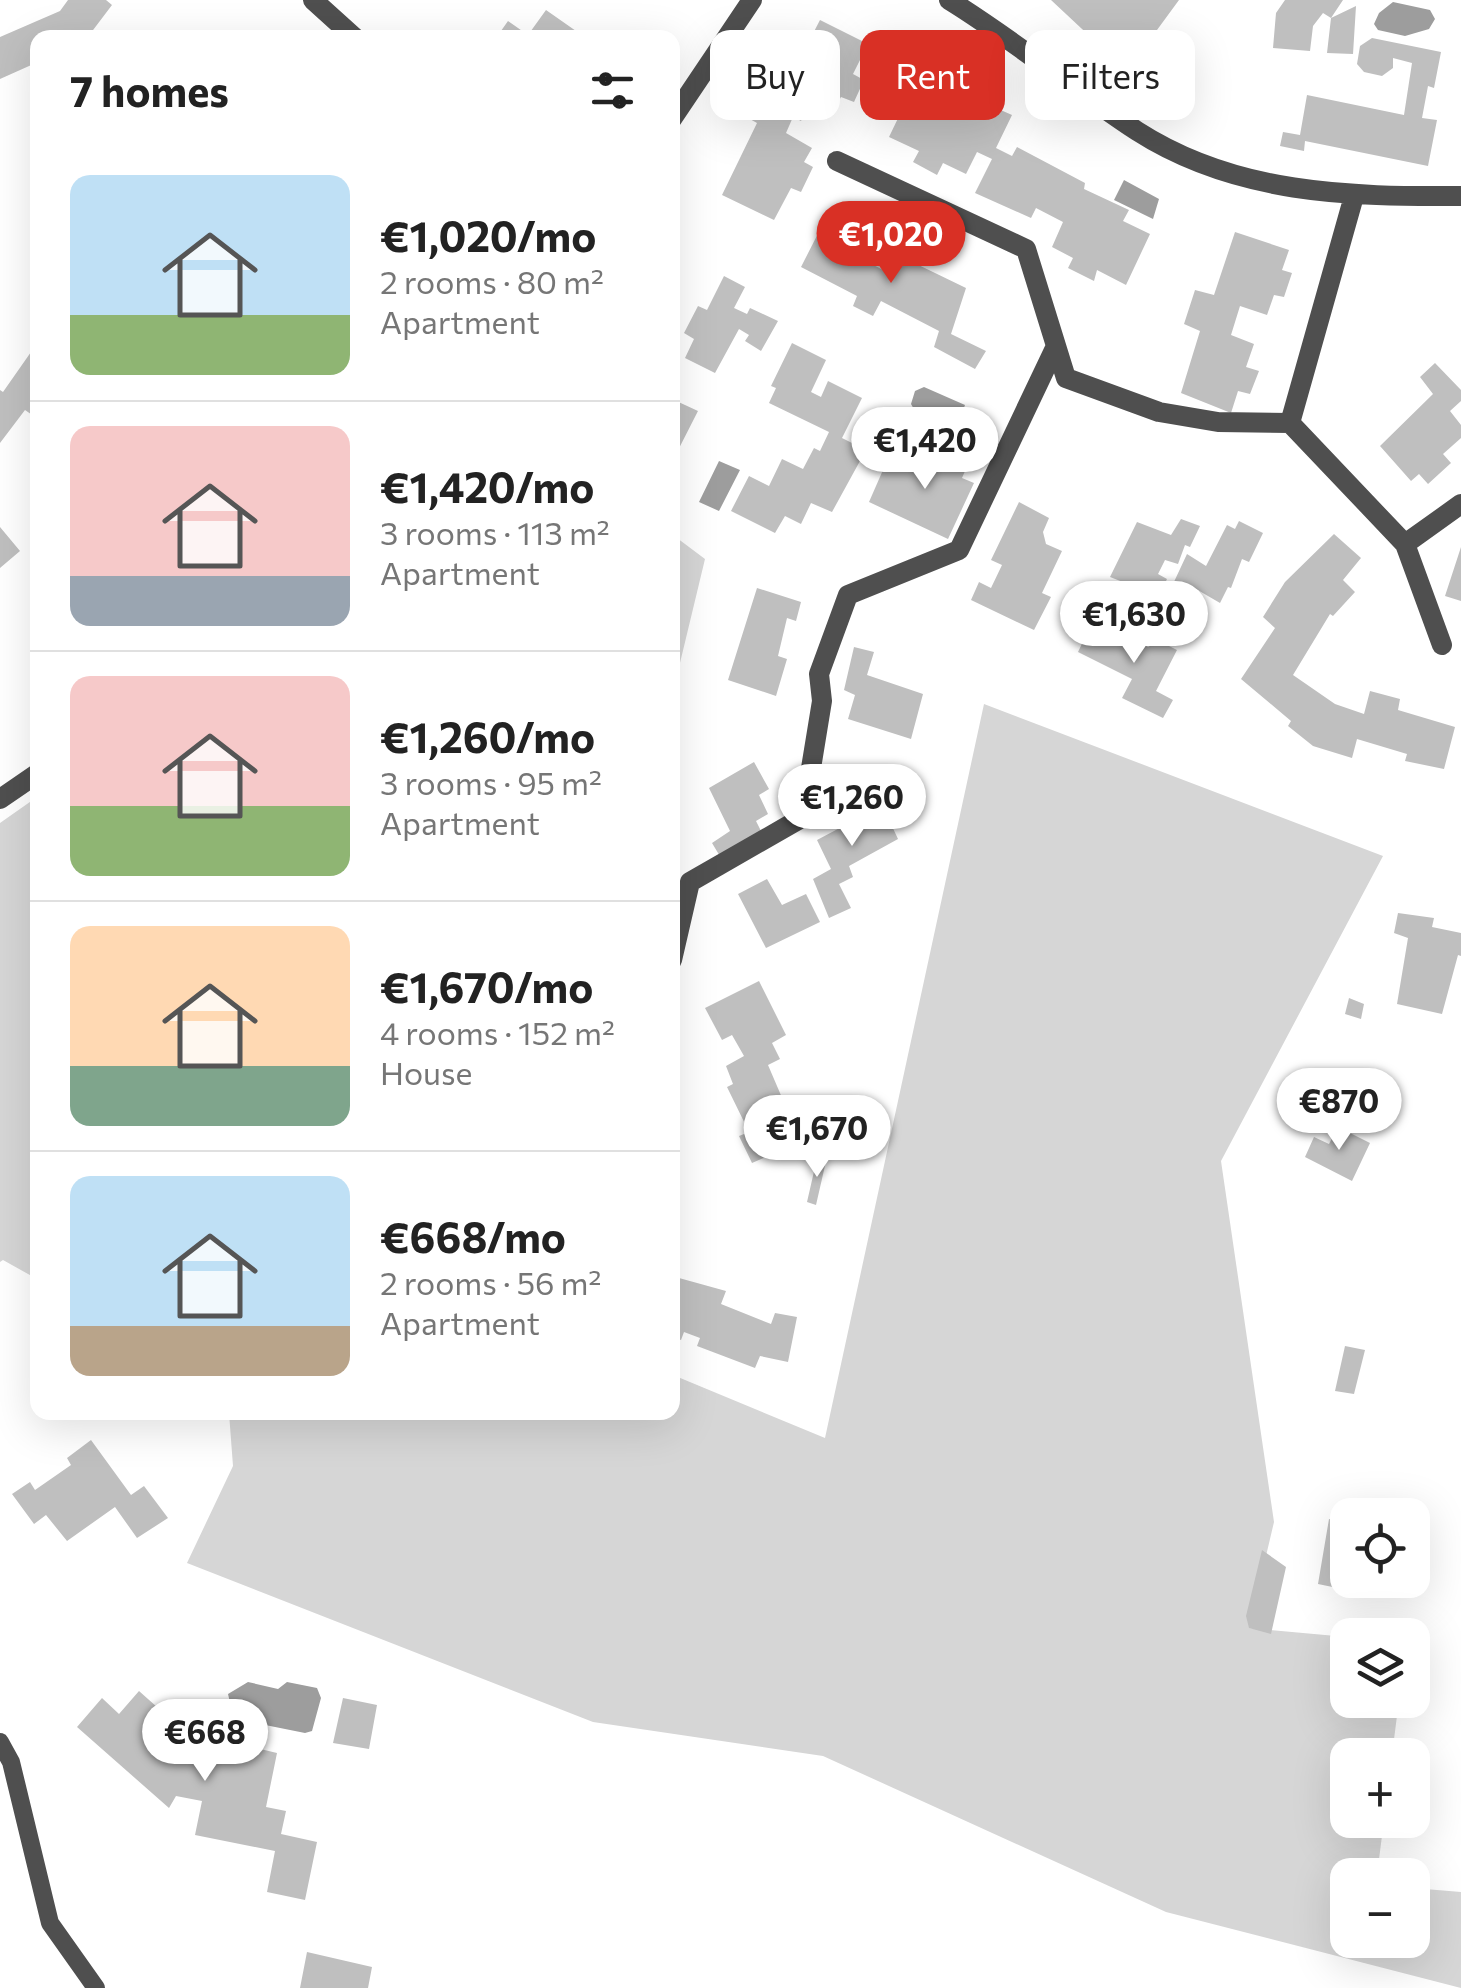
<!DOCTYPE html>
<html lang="en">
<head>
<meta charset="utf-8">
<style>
	:root { --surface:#fff; --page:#f2f2f2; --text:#222; --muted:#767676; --line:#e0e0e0; --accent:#d93025 }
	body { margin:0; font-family:Commissioner,sans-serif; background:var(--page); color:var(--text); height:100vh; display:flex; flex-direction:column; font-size:38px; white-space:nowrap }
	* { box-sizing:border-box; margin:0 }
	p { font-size:32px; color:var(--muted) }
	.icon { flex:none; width:55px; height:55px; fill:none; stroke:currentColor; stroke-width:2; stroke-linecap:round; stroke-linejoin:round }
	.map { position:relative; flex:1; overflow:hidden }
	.sheet { position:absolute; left:30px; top:30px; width:650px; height:1390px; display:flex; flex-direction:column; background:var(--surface); border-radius:20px; box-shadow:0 10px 40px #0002 }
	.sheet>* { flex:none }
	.top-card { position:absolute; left:710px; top:30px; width:600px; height:90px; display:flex; gap:20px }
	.fabs { position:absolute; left:1330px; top:1498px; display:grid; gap:20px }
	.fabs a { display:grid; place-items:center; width:100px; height:100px; border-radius:20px; background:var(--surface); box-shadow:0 10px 40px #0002; font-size:50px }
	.price { position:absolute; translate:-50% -85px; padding:0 22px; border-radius:35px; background:#fff; color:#222; font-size:32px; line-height:65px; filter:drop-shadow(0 2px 5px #0008) }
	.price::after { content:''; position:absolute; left:50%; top:60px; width:30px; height:22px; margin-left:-15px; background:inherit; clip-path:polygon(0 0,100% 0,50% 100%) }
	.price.current { background:var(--accent); color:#fff }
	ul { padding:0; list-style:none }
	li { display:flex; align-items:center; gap:30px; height:250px; padding:0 40px }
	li+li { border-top:2px solid var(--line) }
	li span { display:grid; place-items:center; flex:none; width:280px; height:200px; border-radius:20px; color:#555 }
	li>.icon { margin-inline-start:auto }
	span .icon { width:120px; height:120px; fill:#fffc; stroke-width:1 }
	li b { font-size:42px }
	h2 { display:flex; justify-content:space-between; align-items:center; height:120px; padding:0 40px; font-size:42px }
	.chip { padding:0 35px; border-radius:20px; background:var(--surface); box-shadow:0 10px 40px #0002; font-size:35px; line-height:90px }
	.chip.current { background:var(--accent); color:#fff }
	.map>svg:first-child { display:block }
	.green { fill:#d6d6d6 }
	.water { fill:#9d9d9d }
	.building { fill:#bfbfbf }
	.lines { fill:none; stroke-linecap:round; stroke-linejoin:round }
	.service { stroke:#4f4f4f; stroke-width:18 }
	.minor { stroke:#4f4f4f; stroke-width:20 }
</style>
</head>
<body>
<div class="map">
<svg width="1461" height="1988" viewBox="0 0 1461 1988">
	<rect width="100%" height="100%" fill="#fff"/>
	<path class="green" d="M673 535 705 559 673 692Z
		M984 704 1383 856 1221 1161 1274 1522 1249 1628 1347 1637 1348 1700H1399L1392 1755H1348V1820H1384L1377 1875H1348V1940H1412L1413 1888 1461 1892V1988L1166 1912 823 1756 593 1722 187 1563 233 1466 229 1413 672 1412 673 1375 825 1438Z
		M37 797V1279L3 1260 0 1262V823Z"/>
	<path class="water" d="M1393 2 1430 10 1435 19 1429 29 1405 36 1378 30 1374 24 1379 13Z
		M1124 180 1159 199 1153 219 1114 200Z
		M924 387 965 405 958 424 952 425 915 411 911 404 915 391Z
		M719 461 740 470 719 511 699 502Z
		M248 1682 278 1689 287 1682 317 1688 321 1698 312 1731 305 1733 246 1721 233 1715 228 1694Z"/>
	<path class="building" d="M68 0H106L112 5 87 38H38V62L0 79V37L60 11Z
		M1051 0H1179L1146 45 1129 33 1120 45 1104 34 1097 43Z
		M1285 0H1343L1331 18 1323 13 1313 26 1310 51 1273 48 1276 13Z
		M1356 6 1353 54 1327 53 1331 18Z
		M546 10 586 38H496L508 21 528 35Z
		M820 20 868 44 853 74 864 80 854 102 841 97 832 113 810 102 801 121 793 117 786 133 812 148 804 162 813 167 801 192 791 188 774 220 722 195 757 123 739 113 748 93 756 97 766 78 775 82 793 46 804 51Z
		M1372 38 1441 52 1434 88 1428 86 1422 118 1437 120 1428 166 1305 141 1304 151 1280 146 1283 132 1300 135 1307 95 1404 115 1412 63 1393 58V68L1382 76 1364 72 1357 64 1360 46Z
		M914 85 946 101 953 89 1012 115 996 148 1012 156 1017 147 1085 183 1084 189 1129 210 1123 221 1150 234 1126 285 1097 270 1094 281 1068 268 1073 258 1052 247 1063 222 1036 208 1031 218 975 193 992 159 977 152 966 174 943 163 937 175 913 162 919 151 889 137Z
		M829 212 862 227 850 253 893 275 902 257 966 288 951 334 986 351 975 369 934 347 939 331 881 301 873 316 853 306 857 296 801 267Z
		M1235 232 1289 250 1282 270 1292 273 1284 297 1274 295 1267 315 1240 306 1231 335 1254 344 1246 367 1259 371 1250 394 1238 391 1231 413 1181 393 1200 331 1184 324 1195 290 1214 295Z
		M724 276 745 287 734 308 747 314 750 308 778 321 761 351 745 341 749 335 739 329 715 373 685 358 694 339 684 333 698 306 707 310Z
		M38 342V419L25 410 0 443V390L3 392Z
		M792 343 826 360 811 392 821 397 828 381 862 398 842 438 866 450 832 512 811 503 801 524 785 516 775 533 731 511 749 476 769 486 782 459 803 469 814 448 820 451 829 432 769 403 776 388 771 386Z
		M1435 363 1461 390V401L1450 411 1461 425V438L1443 454 1451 463 1428 484 1419 474 1411 481 1380 446 1433 394 1420 377Z
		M672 399 698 411 672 462Z
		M938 449 968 464 962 478 974 483 948 539 869 502 890 454 927 471Z
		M1019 502 1049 518 1043 532 1046 544 1062 551 1042 593 1051 597 1034 630 971 600 979 582 991 588 1002 565 991 560Z
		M1181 519 1200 526 1190 547 1185 545 1178 564 1165 560 1158 574 1167 579 1159 596 1110 577 1137 522 1171 535Z
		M1239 521 1263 533 1249 562 1242 559 1231 588 1228 587 1220 603 1196 589 1185 608 1166 599 1187 554 1206 566 1227 525 1235 529Z
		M0 527 20 551 0 568Z
		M1334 534 1361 558 1343 580 1355 592 1333 616 1330 614 1293 675 1335 704 1364 714 1370 691 1400 699 1398 710 1455 727 1444 769 1405 761 1407 754 1357 739 1352 758 1313 746 1288 726 1291 721 1241 679 1275 628 1263 617 1285 582Z
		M1461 547V601L1445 596Z
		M757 588 801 602 796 621 787 618 778 656 787 659 776 696 728 680Z
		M1090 627 1113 639 1118 631 1148 647 1159 641 1177 650 1156 691 1173 700 1163 718 1122 698 1132 679 1078 652Z
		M854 647 874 652 867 675 923 694 911 739 848 719 855 695 844 690Z
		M754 762 769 789 759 795 768 814 756 821 763 835 721 858 712 843 730 831 709 788Z
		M876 792 898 839 849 866 853 877 839 884 851 908 829 918 813 879 831 869 817 840 851 822 844 809Z
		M767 879 782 905 806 894 820 922 766 948 738 894Z
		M1398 913 1434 918 1432 927 1461 933V956L1458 955 1442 1014 1397 1004 1408 938 1394 933Z
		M759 981 786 1035 772 1043 780 1059 768 1065 801 1142 752 1163 739 1136 749 1132 727 1087 733 1084 726 1066 744 1056 732 1035 722 1040 705 1008Z
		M1349 998 1364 1004 1361 1019 1345 1014Z
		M1338 1127 1370 1143 1352 1181 1305 1157 1314 1137 1329 1144Z
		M818 1154 827 1157 816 1205 807 1202Z
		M679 1278 726 1291 721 1304 771 1324 775 1313 797 1317 788 1362 760 1356 755 1368 697 1346 700 1338 684 1332 681 1340 672 1337V1295Z
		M1345 1346 1365 1350 1354 1394 1335 1391Z
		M91 1440 131 1495 144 1486 168 1518 137 1538 115 1507 67 1541 46 1515 34 1524 12 1494 30 1482 35 1490 71 1465 67 1458Z
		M1329 1519 1348 1523V1580H1390L1386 1598 1318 1584Z
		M1262 1550 1286 1567 1271 1634 1249 1628 1246 1616Z
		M139 1691 194 1740 249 1754 252 1747 277 1753 266 1807 286 1811 281 1834 317 1842 305 1900 267 1892 275 1851 195 1835 202 1801 176 1796 169 1808 77 1727 102 1698 119 1714Z
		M343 1698 377 1705 369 1749 333 1743Z
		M307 1952 372 1967 368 1988H300Z"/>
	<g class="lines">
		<path class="service" d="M0 1742 11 1762 50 1923 96 1988"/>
		<path class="minor" d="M313 0 355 38
			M949 0C1014 40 1073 89 1137 131 1235 194 1349 197 1461 196
			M672 119 752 0
			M837 161 1026 249 1066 378 1159 412 1218 422 1290 423
			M1354 196 1290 423 1405 544 1442 645
			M1405 544 1461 504
			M0 799 38 773
			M672 960 690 882 798 820 804 811 822 701 819 674 848 595 959 550 1056 346"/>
	</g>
</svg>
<div class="fabs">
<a><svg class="icon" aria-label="locate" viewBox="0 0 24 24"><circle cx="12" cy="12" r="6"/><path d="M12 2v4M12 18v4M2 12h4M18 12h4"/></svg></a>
<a><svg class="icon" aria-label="layers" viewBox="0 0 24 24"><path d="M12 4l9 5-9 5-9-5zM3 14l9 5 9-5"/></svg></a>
<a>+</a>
<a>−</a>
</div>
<b class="price current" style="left:891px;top:286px">€1,020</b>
<b class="price" style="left:925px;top:492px">€1,420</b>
<b class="price" style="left:1134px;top:666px">€1,630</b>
<b class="price" style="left:852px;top:849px">€1,260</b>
<b class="price" style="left:1339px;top:1153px">€870</b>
<b class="price" style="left:817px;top:1180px">€1,670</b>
<b class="price" style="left:205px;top:1784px">€668</b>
<div class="top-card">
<a class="chip">Buy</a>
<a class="chip current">Rent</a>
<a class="chip">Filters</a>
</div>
<section class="sheet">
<h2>7 homes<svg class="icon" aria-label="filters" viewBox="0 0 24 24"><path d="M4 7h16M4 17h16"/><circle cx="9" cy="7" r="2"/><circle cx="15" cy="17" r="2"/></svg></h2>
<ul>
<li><span style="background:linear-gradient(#bfe0f5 70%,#8fb573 0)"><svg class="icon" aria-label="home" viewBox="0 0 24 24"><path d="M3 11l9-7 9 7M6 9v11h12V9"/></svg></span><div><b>€1,020/mo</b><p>2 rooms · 80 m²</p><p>Apartment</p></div></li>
<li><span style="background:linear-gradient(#f6c9c9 75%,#9aa5b1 0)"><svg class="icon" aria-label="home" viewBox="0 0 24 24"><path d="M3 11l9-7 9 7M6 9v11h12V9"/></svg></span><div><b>€1,420/mo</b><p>3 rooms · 113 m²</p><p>Apartment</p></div></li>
<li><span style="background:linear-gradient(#f6c9c9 65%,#8fb573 0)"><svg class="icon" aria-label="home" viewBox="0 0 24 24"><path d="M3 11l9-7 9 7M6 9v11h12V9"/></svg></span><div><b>€1,260/mo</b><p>3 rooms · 95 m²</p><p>Apartment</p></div></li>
<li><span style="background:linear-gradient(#ffd9b3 70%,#7fa58c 0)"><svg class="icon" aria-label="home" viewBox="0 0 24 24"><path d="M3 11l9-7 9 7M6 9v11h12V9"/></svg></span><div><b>€1,670/mo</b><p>4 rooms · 152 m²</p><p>House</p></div></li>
<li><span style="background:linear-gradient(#bfe0f5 75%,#b9a48a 0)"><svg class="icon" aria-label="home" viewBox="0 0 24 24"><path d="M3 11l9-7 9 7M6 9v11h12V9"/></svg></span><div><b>€668/mo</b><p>2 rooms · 56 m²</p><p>Apartment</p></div></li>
</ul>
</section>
</div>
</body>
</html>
